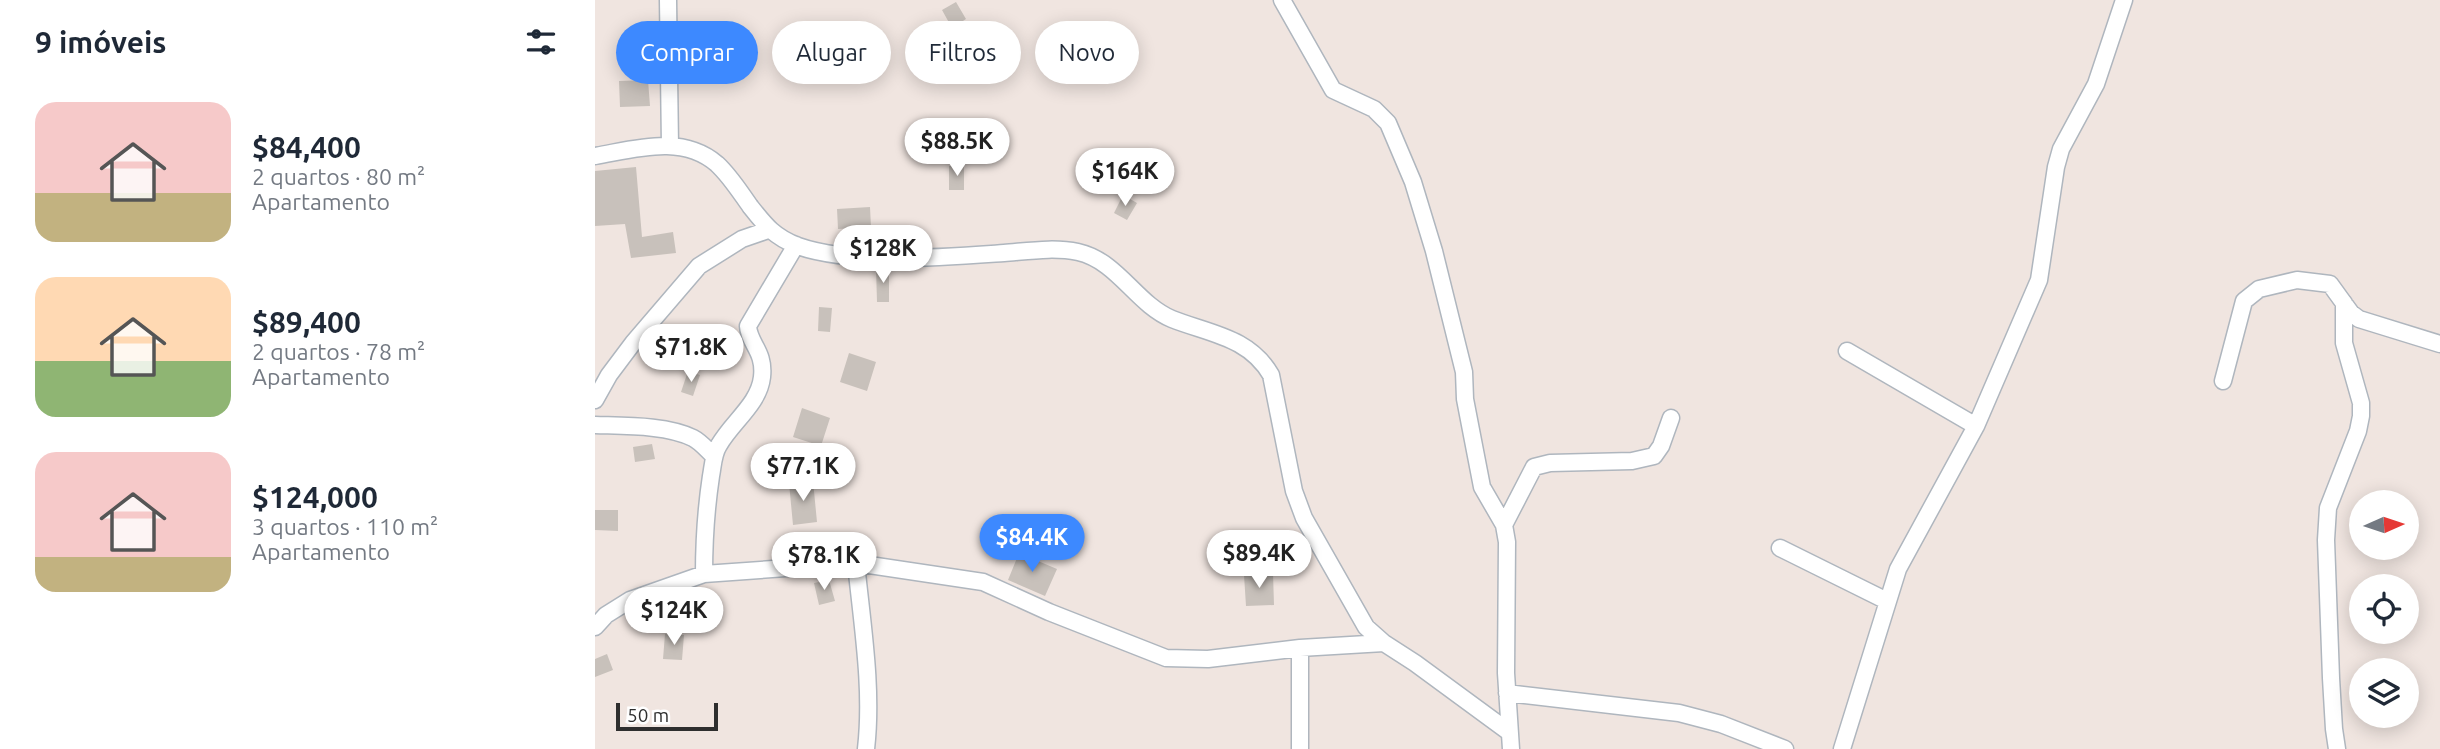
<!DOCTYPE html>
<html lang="pt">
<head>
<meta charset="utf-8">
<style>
	:root { --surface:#fff; --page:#f2f2f3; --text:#1f2937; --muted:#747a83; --accent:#3d89ff }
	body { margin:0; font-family:Ubuntu,sans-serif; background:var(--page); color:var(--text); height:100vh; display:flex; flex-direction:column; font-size:26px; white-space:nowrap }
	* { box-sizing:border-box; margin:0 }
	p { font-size:23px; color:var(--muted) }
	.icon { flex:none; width:38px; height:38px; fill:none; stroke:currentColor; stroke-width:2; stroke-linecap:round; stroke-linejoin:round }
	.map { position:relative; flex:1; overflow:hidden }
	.panel { display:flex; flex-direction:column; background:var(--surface); width:595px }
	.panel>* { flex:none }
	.guide { position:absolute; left:21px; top:21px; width:665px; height:63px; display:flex; gap:14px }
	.needle { width:46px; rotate:87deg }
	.fabs { position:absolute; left:1754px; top:490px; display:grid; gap:14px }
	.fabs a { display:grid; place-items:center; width:70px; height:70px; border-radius:50%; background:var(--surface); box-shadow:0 4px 18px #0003; font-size:35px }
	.scale { position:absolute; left:21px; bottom:18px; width:102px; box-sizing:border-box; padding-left:7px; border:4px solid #2e2e2e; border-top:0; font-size:19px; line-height:24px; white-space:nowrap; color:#2e2e2e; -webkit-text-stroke:5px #fff; paint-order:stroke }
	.price { position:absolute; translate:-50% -60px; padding:0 16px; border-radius:24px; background:#fff; color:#222; font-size:23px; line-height:46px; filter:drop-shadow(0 2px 4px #0008) }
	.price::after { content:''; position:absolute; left:50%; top:42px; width:21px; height:16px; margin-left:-10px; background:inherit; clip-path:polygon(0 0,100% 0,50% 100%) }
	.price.active { background:var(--accent); color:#fff }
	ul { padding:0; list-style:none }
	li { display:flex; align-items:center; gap:21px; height:175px; padding:0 35px }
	li span { display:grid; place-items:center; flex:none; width:196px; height:140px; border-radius:21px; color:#555 }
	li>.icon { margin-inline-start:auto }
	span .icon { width:84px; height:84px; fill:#fffc; stroke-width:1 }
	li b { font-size:30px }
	h2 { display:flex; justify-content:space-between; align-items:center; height:84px; padding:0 35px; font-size:30px }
	.chip { padding:0 24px; border-radius:32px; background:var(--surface); box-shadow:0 4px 18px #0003; font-size:24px; line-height:63px }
	.chip.active { background:var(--accent); color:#fff }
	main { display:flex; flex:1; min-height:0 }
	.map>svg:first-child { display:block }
	.building { fill:#c8c1bb }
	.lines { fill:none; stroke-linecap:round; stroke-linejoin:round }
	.minor-casing { stroke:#afb6be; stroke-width:19 }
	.minor { stroke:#fff; stroke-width:16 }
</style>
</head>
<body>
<main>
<section class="panel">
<h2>9 imóveis<svg class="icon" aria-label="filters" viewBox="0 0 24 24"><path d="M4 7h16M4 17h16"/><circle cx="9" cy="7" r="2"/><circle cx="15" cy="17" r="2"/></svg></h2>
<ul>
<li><span style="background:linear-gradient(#f6c9c9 65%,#c2b280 0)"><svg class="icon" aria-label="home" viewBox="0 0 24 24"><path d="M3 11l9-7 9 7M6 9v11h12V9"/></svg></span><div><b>$84,400</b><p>2 quartos · 80 m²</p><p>Apartamento</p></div></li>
<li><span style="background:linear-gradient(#ffd9b3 60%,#8fb573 0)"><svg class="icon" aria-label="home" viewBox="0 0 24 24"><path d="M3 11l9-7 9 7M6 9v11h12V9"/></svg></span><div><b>$89,400</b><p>2 quartos · 78 m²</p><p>Apartamento</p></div></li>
<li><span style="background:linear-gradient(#f6c9c9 75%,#c2b280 0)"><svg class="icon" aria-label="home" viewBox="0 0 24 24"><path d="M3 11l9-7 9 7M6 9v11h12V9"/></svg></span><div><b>$124,000</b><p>3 quartos · 110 m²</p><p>Apartamento</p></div></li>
</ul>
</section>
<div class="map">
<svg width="1845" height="749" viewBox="0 0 1845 749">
	<rect width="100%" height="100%" fill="#f0e5e0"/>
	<path class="building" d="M361 2 371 19 357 28 347 10Z
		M53 80 55 106 25 107 24 81Z
		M354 166H369V190H354Z
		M41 167 47 237 78 232 81 253 36 258 30 224 0 226V171Z
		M528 195 542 203 532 220 519 213Z
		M275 207 276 227 243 229 242 209Z
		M281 268H294V302H282Z
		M224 307 237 308 235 332 223 331Z
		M61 335 74 343 65 357 52 349Z
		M254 353 281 362 272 391 245 382Z
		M93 371 105 375 98 396 86 392Z
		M207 408 235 418 226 446 198 437Z
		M57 444 60 459 40 462 38 447Z
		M218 481 222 522 198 525 194 483Z
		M0 510H23V531L0 530Z
		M424 553 462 569 450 596 413 580Z
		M678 573 679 605 651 606 649 575Z
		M234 580 240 601 224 605 219 583Z
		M123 595V609L105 610 104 596Z
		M70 634 89 635 87 660 68 659Z
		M12 654 18 670 0 677V659Z"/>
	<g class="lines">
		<g class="minor-casing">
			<path id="minor" d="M73 0 75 146
				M687 0 738 90 779 109 793 123 818 182 839 251 869 372 870 399 887 487 909 525 912 542 911 673 916 749
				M0 156C41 149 87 134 122 164 135 176 145 192 155 206 170 225 179 237 203 246 256 265 352 257 409 253 434 251 459 247 483 252 523 261 541 304 577 319 615 334 654 337 676 375L699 491 709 518 771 627 789 643 820 663 914 732
				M1252 351 1381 426
				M1628 381 1649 301 1664 289 1702 280 1735 284 1756 313 1764 319 1845 344
				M0 400 14 375 38 343 104 266 147 239 173 230
				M0 425C29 426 72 425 98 438 106 442 113 451 119 456
				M909 525 939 467 955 463 1037 461 1059 456 1066 446 1076 418
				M1185 548 1292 601
				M261 563C267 624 278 688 271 749
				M109 574C109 541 111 509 116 476 118 466 118 454 124 445 137 422 164 404 167 377 170 351 154 344 153 326L201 245
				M0 627 11 615 35 600 109 574 261 563 388 582 454 612 571 658 613 659 705 648 789 643
				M912 693 1084 713 1126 724 1190 749
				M705 749V648
				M1247 749 1303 569 1381 426 1444 280 1461 167 1466 149 1501 84 1529 0
				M1742 749 1739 729 1736 678 1731 540 1733 508 1763 431 1766 416V403L1749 343V303"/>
		</g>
		<use href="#minor" class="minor"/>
	</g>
</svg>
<div class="fabs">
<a><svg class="needle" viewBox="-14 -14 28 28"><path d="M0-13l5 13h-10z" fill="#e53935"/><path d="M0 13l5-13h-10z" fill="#747a83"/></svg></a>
<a><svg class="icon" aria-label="locate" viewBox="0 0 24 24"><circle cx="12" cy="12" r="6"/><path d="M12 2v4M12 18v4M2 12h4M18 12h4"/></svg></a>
<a><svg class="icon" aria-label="layers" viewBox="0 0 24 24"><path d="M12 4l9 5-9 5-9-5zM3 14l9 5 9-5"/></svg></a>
</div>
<div class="scale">50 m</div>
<b class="price" style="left:362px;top:178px">$88.5K</b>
<b class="price" style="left:530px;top:208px">$164K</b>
<b class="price" style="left:288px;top:285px">$128K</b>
<b class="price" style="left:96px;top:384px">$71.8K</b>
<b class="price" style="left:208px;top:503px">$77.1K</b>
<b class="price active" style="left:437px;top:574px">$84.4K</b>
<b class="price" style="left:664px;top:590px">$89.4K</b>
<b class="price" style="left:229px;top:592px">$78.1K</b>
<b class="price" style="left:79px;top:647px">$124K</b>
<div class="guide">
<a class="chip active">Comprar</a>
<a class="chip">Alugar</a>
<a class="chip">Filtros</a>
<a class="chip">Novo</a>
</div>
</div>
</main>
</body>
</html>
